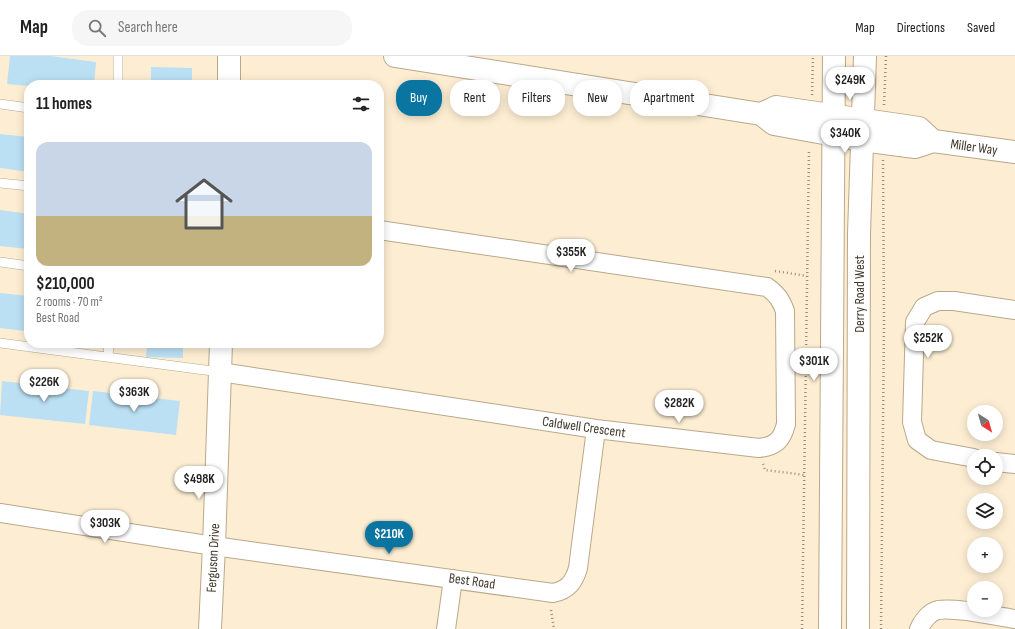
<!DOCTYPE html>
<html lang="en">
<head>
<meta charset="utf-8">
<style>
	:root { --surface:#fff; --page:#f6f6f6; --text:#222; --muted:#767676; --line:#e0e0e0; --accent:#0975a0 }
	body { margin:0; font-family:"Sofia Sans Condensed",sans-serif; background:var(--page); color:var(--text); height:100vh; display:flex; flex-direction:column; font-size:15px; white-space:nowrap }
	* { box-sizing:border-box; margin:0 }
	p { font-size:13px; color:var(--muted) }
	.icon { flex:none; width:22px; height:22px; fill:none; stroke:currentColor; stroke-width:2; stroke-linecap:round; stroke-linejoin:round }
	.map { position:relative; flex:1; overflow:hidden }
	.details { position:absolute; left:24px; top:24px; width:360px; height:268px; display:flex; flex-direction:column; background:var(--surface); border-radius:16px; box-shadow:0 2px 10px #0003 }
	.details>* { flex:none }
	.guide { position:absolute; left:396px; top:24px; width:380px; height:36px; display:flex; gap:8px }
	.needle { width:26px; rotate:143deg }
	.fabs { position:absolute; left:967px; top:349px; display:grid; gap:8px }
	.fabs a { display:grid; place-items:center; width:36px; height:36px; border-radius:50%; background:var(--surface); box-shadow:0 2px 10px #0003; font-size:20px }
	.price { position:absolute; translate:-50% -34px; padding:0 9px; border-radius:14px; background:#fff; color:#222; font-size:13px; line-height:26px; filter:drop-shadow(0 1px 2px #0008) }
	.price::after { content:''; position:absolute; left:50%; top:24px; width:12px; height:9px; margin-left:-6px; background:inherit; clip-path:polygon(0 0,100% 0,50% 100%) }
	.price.active { background:var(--accent); color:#fff }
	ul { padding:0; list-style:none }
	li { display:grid; align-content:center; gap:8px; height:212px; padding:0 12px }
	li span { display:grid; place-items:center; height:124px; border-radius:12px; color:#555 }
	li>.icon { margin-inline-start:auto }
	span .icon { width:72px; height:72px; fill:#fffc; stroke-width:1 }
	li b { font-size:17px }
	h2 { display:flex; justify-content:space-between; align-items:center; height:48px; padding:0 12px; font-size:17px }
	.tag { padding:0 14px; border-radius:16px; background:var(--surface); box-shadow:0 2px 10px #0003; font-size:14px; line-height:36px }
	.tag.active { background:var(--accent); color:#fff }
	header { display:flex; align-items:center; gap:24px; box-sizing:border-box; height:56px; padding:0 20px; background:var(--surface); border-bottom:1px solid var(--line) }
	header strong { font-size:19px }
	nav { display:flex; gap:22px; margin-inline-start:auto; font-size:14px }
	.search { width:280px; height:36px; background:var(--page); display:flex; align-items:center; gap:10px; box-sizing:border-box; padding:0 14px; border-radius:16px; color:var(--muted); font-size:15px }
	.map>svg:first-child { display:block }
	.building { fill:#bbe0f4 }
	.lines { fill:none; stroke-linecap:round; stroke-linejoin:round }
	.service-casing { stroke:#baa889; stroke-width:10 }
	.minor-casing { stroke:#baa889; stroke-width:20 }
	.tertiary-casing { stroke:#baa889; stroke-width:24 }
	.secondary-casing { stroke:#baa889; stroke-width:24 }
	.path { stroke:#988d79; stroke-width:2.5; stroke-dasharray:1 3; stroke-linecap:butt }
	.service { stroke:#fff; stroke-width:9 }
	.minor { stroke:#fff; stroke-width:18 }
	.tertiary { stroke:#fff; stroke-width:22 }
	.secondary { stroke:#fff; stroke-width:22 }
	.labels { text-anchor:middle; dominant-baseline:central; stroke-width:3; stroke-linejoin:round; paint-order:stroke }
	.street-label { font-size:14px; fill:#41392c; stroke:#fdfdfd }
</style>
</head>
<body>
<header>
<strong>Map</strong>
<div class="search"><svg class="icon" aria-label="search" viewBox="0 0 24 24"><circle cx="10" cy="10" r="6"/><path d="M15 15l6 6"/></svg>Search here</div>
<nav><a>Map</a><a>Directions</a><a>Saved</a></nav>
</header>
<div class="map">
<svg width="1015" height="573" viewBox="0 0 1015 573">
	<rect width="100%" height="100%" fill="#fdeed3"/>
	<path class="building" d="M10 0H51L96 6 94 29H29V30L7 28Z
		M151 11 192 12V29H151Z
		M0 78 29 81V116L0 112Z
		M0 154 29 158V193L0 190Z
		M0 237 29 240 25 275 0 272Z
		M147 287H183V302L146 301Z
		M2 325 89 335 85 368 0 359Z
		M93 335 180 345 176 379 89 369Z"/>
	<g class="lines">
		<g class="service-casing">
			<path id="service" d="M118 0V29
				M0 48 29 52
				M0 127 29 130
				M0 206 29 210
				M0 287 220 316
				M108 301 109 287"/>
		</g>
		<g class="minor-casing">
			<path id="minor" d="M220 316 596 373 759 392C776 390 782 384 786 368L785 255C781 244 777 238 767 231L379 174
				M974 402 931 394 917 384 912 366 915 266 924 251 938 245H954L1015 254
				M996 406 1015 408
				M0 457 214 490 553 537C568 534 574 526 578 512L596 373
				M446 573 453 523
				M919 573C922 566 929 556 938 554 956 551 995 560 1015 563"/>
		</g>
		<g class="tertiary-casing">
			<path id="tertiary" d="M395 0 761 58 774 68 862 84 915 91 933 85 1015 96
				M229 29V0
				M761 58 776 51 919 72 933 85
				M210 573 214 490 221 287"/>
		</g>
		<g class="secondary-casing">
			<path id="secondary" d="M830 573 834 0
				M858 573 859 178 865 0"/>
		</g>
		<path class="path" d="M812 39 813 0
			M884 49 886 0
			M775 215 807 220
			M763 408 765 414 805 419
			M551 554 554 573
			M802 573 809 94
			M881 573 884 267 883 104"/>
		<use href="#service" class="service"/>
		<use href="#minor" class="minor"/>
		<use href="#tertiary" class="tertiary"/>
		<use href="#secondary" class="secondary"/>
	</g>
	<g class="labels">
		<g class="street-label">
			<text transform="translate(974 91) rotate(8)">Miller Way</text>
			<text transform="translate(859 238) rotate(-90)">Derry Road West</text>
			<text transform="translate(584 371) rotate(8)">Caldwell Crescent</text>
			<text transform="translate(213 502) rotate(-87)">Ferguson Drive</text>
			<text transform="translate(472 525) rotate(8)">Best Road</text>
		</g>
	</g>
</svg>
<div class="fabs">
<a><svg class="needle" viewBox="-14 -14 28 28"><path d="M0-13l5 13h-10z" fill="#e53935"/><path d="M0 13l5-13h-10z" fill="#767676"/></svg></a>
<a><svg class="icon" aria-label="locate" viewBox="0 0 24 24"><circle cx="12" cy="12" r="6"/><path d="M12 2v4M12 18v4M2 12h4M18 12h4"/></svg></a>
<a><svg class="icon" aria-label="layers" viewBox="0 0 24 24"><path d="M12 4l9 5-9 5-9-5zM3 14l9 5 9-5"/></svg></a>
<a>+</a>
<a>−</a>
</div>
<b class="price" style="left:850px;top:45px">$249K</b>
<b class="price" style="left:845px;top:98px">$340K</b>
<b class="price" style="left:571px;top:217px">$355K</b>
<b class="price" style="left:928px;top:303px">$252K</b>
<b class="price" style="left:814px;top:326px">$301K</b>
<b class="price" style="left:44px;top:347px">$226K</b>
<b class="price" style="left:134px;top:357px">$363K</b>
<b class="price" style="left:679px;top:368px">$282K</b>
<b class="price" style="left:199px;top:444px">$498K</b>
<b class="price" style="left:105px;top:488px">$303K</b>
<b class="price active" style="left:389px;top:499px">$210K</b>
<div class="guide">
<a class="tag active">Buy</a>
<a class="tag">Rent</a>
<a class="tag">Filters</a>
<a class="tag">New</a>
<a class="tag">Apartment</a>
</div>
<section class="details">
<h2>11 homes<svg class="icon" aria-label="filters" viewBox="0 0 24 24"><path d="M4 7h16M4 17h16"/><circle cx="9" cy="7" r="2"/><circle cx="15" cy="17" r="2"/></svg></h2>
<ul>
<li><span style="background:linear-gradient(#c9d6e8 60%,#c2b280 0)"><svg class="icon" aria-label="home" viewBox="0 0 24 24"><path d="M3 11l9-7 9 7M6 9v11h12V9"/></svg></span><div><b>$210,000</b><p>2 rooms · 70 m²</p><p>Best Road</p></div></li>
</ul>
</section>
</div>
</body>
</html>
